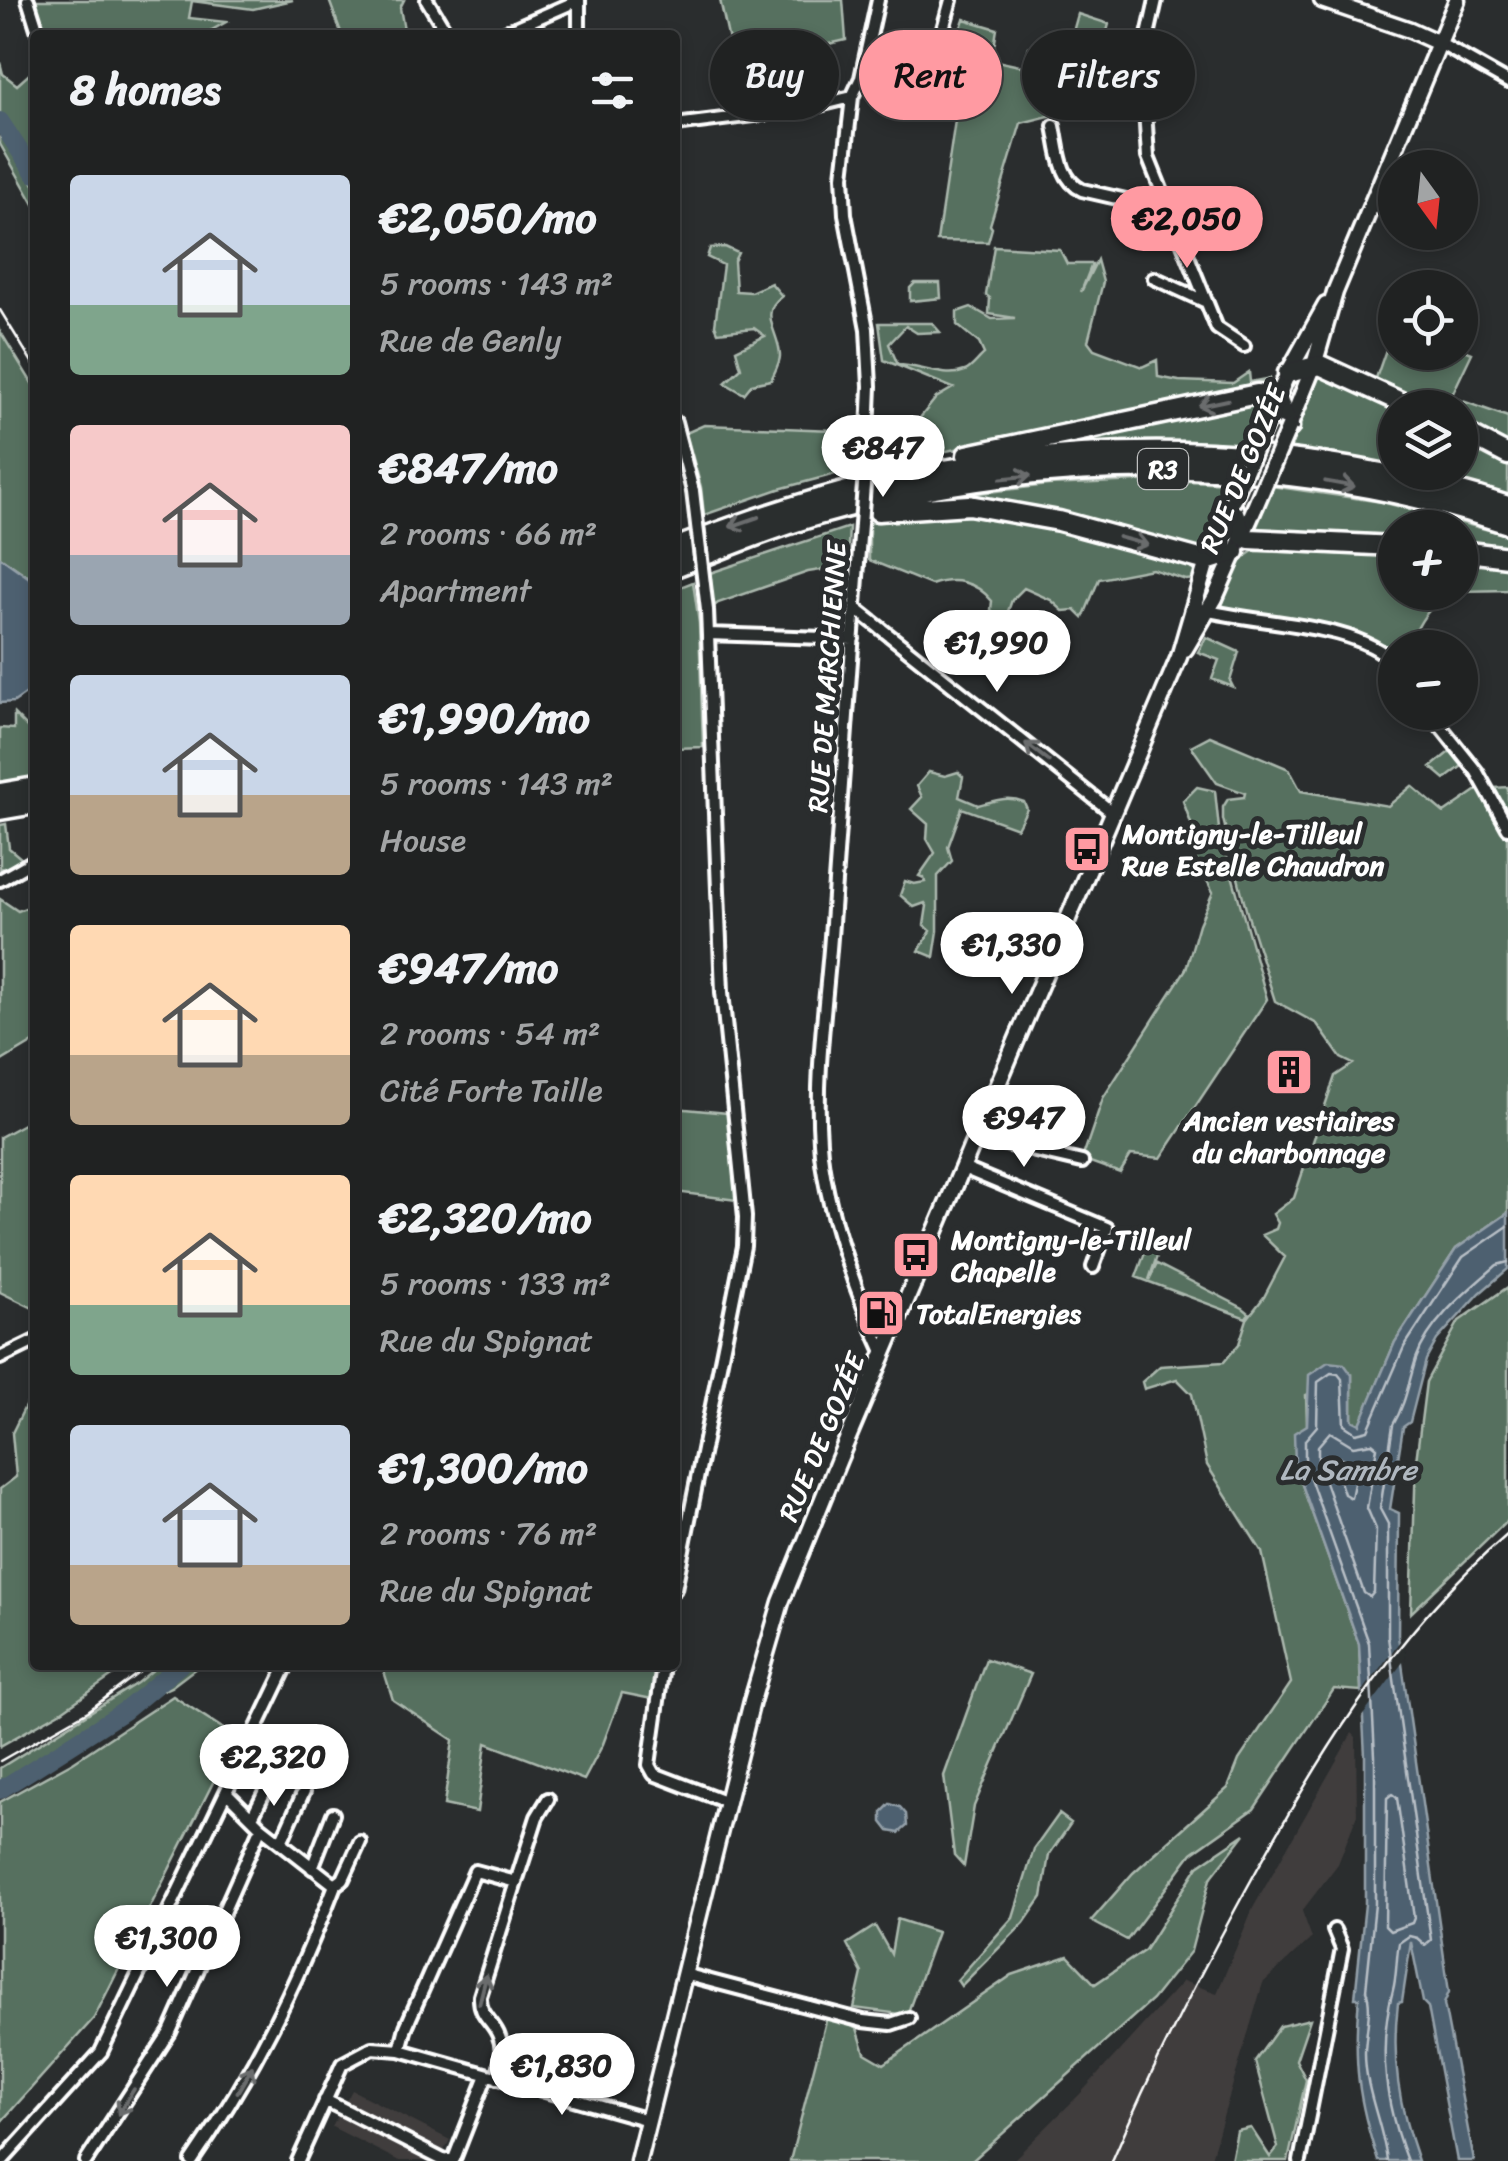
<!DOCTYPE html>
<html lang="en">
<head>
<meta charset="utf-8">
<style>
	:root { --surface:#202222; --page:#282a2a; --text:#f1f3f6; --muted:#a2a4a5; --line:#3d3f40; --accent:#ff9aa2 }
	body { margin:0; font-family:Sriracha,sans-serif; background:var(--page); color:var(--text); height:100vh; display:flex; flex-direction:column; font-size:38px; white-space:nowrap }
	* { box-sizing:border-box; margin:0 }
	p { font-size:32px; color:var(--muted) }
	.icon { flex:none; width:55px; height:55px; fill:none; stroke:currentColor; stroke-width:2; stroke-linecap:round; stroke-linejoin:round }
	.map { position:relative; flex:1; overflow:hidden }
	.details { position:absolute; left:30px; top:30px; width:650px; height:1640px; display:flex; flex-direction:column; background:var(--surface); border-radius:10px; box-shadow:0 5px 15px #0003,0 0 0 2px var(--line) }
	.details>* { flex:none }
	.guide { position:absolute; left:710px; top:30px; width:648px; height:90px; display:flex; gap:20px }
	.needle { width:65px; rotate:165deg }
	.fabs { position:absolute; left:1378px; top:150px; display:grid; gap:20px }
	.fabs a { display:grid; place-items:center; width:100px; height:100px; border-radius:50%; background:var(--surface); box-shadow:0 5px 15px #0003,0 0 0 2px var(--line); font-size:50px }
	.price { position:absolute; translate:-50% -85px; padding:0 22px; border-radius:35px; background:#fff; color:#222; font-size:32px; line-height:65px; filter:drop-shadow(0 2px 5px #0008) }
	.price::after { content:''; position:absolute; left:50%; top:60px; width:30px; height:22px; margin-left:-15px; background:inherit; clip-path:polygon(0 0,100% 0,50% 100%) }
	.price.on { background:var(--accent); color:#111 }
	ul { padding:0; list-style:none }
	li { display:flex; align-items:center; gap:30px; height:250px; padding:0 40px }
	li span { display:grid; place-items:center; flex:none; width:280px; height:200px; border-radius:10px; color:#555 }
	li>.icon { margin-inline-start:auto }
	span .icon { width:120px; height:120px; fill:#fffc; stroke-width:1 }
	li b { font-size:42px }
	h2 { display:flex; justify-content:space-between; align-items:center; height:120px; padding:0 40px; font-size:42px }
	.chip { padding:0 35px; border-radius:45px; background:var(--surface); box-shadow:0 5px 15px #0003,0 0 0 2px var(--line); font-size:35px; line-height:90px }
	.chip.on { background:var(--accent); color:#111 }
	.map>svg:first-child { display:block }
	.built { fill:#3f3c3c }
	.green { fill:#57705e; stroke:#abb8ae; stroke-width:2.5 }
	.water { fill:#4d6070; stroke:#94a0a9; stroke-width:2.5 }
	.pier { fill:#2a2d2e }
	.lines { fill:none; stroke-linecap:round; stroke-linejoin:round }
	.shore { stroke:#b8bfc6; stroke-width:2.5 }
	.river { stroke:#4d6070; stroke-width:18 }
	.minor-casing { stroke:#fff; stroke-width:18 }
	.secondary-casing { stroke:#fff; stroke-width:21 }
	.motorway-casing { stroke:#fff; stroke-width:25 }
	.minor { stroke:#2a2d2e; stroke-width:10 }
	.secondary { stroke:#2a2d2e; stroke-width:14 }
	.motorway { stroke:#2a2d2e; stroke-width:18 }
	.rail { stroke:#fff; stroke-width:2.5 }
	.minor-bridge-casing { stroke:#fff; stroke-width:18; stroke-linecap:butt }
	.secondary-bridge-casing { stroke:#fff; stroke-width:21; stroke-linecap:butt }
	.minor-bridge { stroke:#2a2d2e; stroke-width:10 }
	.secondary-bridge { stroke:#2a2d2e; stroke-width:14 }
	.oneway { stroke:#6a6c6d }
	.labels { text-anchor:middle; dominant-baseline:central; stroke-width:10; stroke-linejoin:round; paint-order:stroke }
	.shield { fill:#2a2d2e; stroke:#bfc0c0; stroke-width:2.5 }
	.shield-label { font-size:25px; font-weight:bold; fill:#fff }
	.street-label { font-size:28px; fill:#fff; stroke:#2a2d2e }
	.poi-label { font-size:28px; font-weight:bold; fill:#fff; stroke:#2a2d2e; text-anchor:start }
	.water-label { font-size:30px; font-style:italic; fill:#afb7bf; stroke:#2a2d2e }
</style>
</head>
<body>
<div class="map">
<svg width="1508" height="2161" viewBox="0 0 1508 2161">
	<rect width="100%" height="100%" fill="#2a2d2e"/>
	<filter id="ink" filterUnits="userSpaceOnUse"><feTurbulence type="fractalNoise" baseFrequency=".01" numOctaves="2"/><feDisplacementMap in="SourceGraphic" scale="20" xChannelSelector="R" yChannelSelector="G"/><feConvolveMatrix kernelMatrix="1 2 1 2 8 2 1 2 1" color-interpolation-filters="sRGB"/></filter>
	<g filter="url(#ink)">
		<path class="built" d="M1352 1733 1356 1737 1357 1815 1338 1864 1302 1911 1312 1938 1263 1983 1210 2161H1012L1079 2095 1183 1981 1217 1993 1253 1908Z
			M352 2090 450 2140 442 2154 446 2161H399L332 2127Z"/>
		<path class="green" d="M34 0H293L253 9 192 1 189 18 226 22 203 35H48Z
			M329 0H404L400 8 405 35H342Z
			M720 0H843L846 40 745 63 740 48 731 50Z
			M1078 14 1109 24 1105 39 1109 40 1097 81 1062 73 1067 54 1055 51 1059 36 1071 39Z
			M964 19 997 29 992 60 1024 67 1029 47 1034 48 1035 53 1065 55 1060 74 1056 76 1053 115 1021 123 990 225 992 228 988 242 937 241 957 107H944L954 32 959 33Z
			M918 44 950 51 941 106 909 104Z
			M0 62 3 74 17 85 35 69V161L0 113Z
			M0 129 35 186V206L0 144Z
			M994 246 1060 250 1067 264H1092L1081 292 1097 260 1103 282 1088 341 1094 349 1142 367 1157 360 1158 377 1179 381 1233 383 1249 372 1250 382 1271 378 1207 397 874 466 876 428 915 424 936 398 953 388 884 360 879 323H932L940 332 917 333 906 326 889 344 898 365C918 365 945 379 965 371 971 369 978 359 984 354L979 343 957 325V312L971 307 992 319 1015 318 989 314 990 298 986 295Z
			M725 247 738 253 734 261 736 291 751 292 771 283 782 296C757 314 780 333 780 356 780 363 774 373 771 380L752 384 744 394 725 383 741 368 736 350 765 336 754 328 718 332 715 325 723 265 707 257 710 248Z
			M915 283H940L941 298 910 301V288Z
			M1395 324V352H1460V348L1472 353 1451 397 1508 417V448L1460 422V408L1429 407 1375 381Z
			M0 331 35 388V581L0 557Z
			M1318 376 1395 408V467L1287 450Z
			M1248 404 1263 409 1248 447C1179 440 1112 439 1043 448L1045 445Z
			M704 425 858 431 854 469 779 489 704 515 701 487 686 433Z
			M1460 438 1508 463V496L1422 473 1460 472Z
			M1163 480 1231 483 1203 553 928 499 1048 485Z
			M1271 486 1382 502 1508 535V553L1460 546V528H1395V542L1251 533Z
			M960 514C1037 522 1115 539 1188 566L1195 572 1196 579 1186 580 1152 569 1099 579 1083 618 1075 610 1063 611 1051 600 1024 588 1012 600 1007 614 996 615 991 610 992 601C976 581 954 577 931 585L869 560V523Z
			M849 527 847 566 808 572 718 603 713 607 710 573Z
			M1253 551 1395 556V592L1452 593C1428 605 1419 623 1408 647L1395 648V655L1362 635 1223 609C1221 590 1236 560 1253 551Z
			M1460 560 1508 566V590L1460 591Z
			M693 582 699 623 703 747 675 748V589Z
			M1206 637 1239 652 1230 681 1233 687 1212 679 1219 660 1198 652Z
			M14 714 29 729H35V784L30 778 0 783V728L14 729Z
			M1210 736 1289 769 1301 791 1388 806 1412 786 1444 813 1479 789 1508 787V1213L1456 1249 1395 1342 1360 1425 1352 1420V1375L1306 1395 1307 1425 1295 1465 1359 1644 1361 1691 1334 1689 1254 1809 1192 1853 1127 1940 1091 1921 1133 1873 1228 1788 1239 1760 1291 1683 1262 1552 1207 1465 1192 1394 1177 1379 1144 1389 1142 1382 1160 1366 1224 1362 1239 1344 1247 1319 1264 1297 1285 1257 1262 1235 1276 1229 1278 1223 1273 1214 1294 1198 1335 1076 1353 1064 1341 1058 1317 1024 1275 1001 1247 913 1223 819V807L1228 799 1244 797 1245 793 1217 783 1191 746Z
			M1453 749 1466 763 1445 779 1431 767Z
			M929 772 945 776 958 772 963 777 959 797 978 805C994 801 1007 795 1024 802L1027 809 1017 828 962 808 948 847 952 861 938 876V931L934 957 919 951 931 931 924 925 927 906 925 903 914 907 900 895 905 881 914 884 925 882 924 878 919 876 935 853 927 839 928 824 911 809 922 797 917 786Z
			M1197 787 1215 791 1219 829 1267 999 1161 1158 1131 1155 1120 1173 1082 1159 1103 1098 1186 969 1199 924 1213 892 1192 852 1197 840 1183 801Z
			M6 824 9 848 22 859 15 865 0 869V825Z
			M0 899 18 911 35 904V1041L0 1062Z
			M675 1108 727 1113 737 1200 675 1192Z
			M35 1118V1309L0 1292V1137Z
			M1147 1247 1158 1253 1149 1280 1157 1264 1243 1308 1249 1313 1246 1318 1136 1277Z
			M1508 1287V1520L1411 1613 1416 1461 1426 1382 1459 1321Z
			M35 1386V1665H128L62 1711 0 1746V1489L16 1477 12 1433Z
			M986 1659 1031 1674 974 1806 964 1866 954 1855 944 1776Z
			M159 1665H200L171 1687 114 1711 0 1783V1768L137 1683Z
			M382 1665H657L652 1699 622 1693 603 1744 584 1780 486 1743 477 1812 444 1805 453 1740 393 1700Z
			M173 1696 236 1737 94 2018 0 2123V1802L73 1762Z
			M1059 1814 1071 1823 1049 1855 1042 1897 1024 1923 961 1986 957 1980 1013 1917 1034 1849Z
			M1245 1834 1210 1879 1191 1951 1152 2000 972 2161H790L827 2017 857 2028 865 2053 884 2064 1012 1975 1068 1956 1095 1984 1145 1950 1198 1866Z
			M897 1919 937 1932 907 2015 854 2008 862 1973 847 1944 875 1926 891 1954Z
			M1310 2019 1296 2060 1306 2080 1288 2161H1231L1237 2131 1251 2128 1270 2157 1278 2147 1255 2061 1280 2026Z"/>
		<path class="water" d="M0 557 35 582V696L27 693 14 702 0 703Z
			M1508 1213V1269L1480 1293 1437 1340 1426 1360 1410 1422 1403 1427 1390 1509 1399 1513 1398 1636 1449 1992 1444 2004 1474 2161H1457L1428 2007 1423 2002 1411 1942 1402 2002 1398 2003C1391 2060 1399 2107 1418 2161H1378C1358 2100 1353 2062 1359 1998H1355L1365 1904V1756L1359 1644 1295 1465 1294 1433 1307 1425 1309 1375 1328 1362 1344 1364 1352 1375V1420L1360 1424 1395 1342 1456 1249Z
			M890 1804 900 1807 906 1814 907 1826 899 1833 889 1831 882 1822V1812Z"/>
		<path class="pier" d="M1403 1637 1406 1658 1358 1722 1357 1699Z"/>
		<g class="lines">
			<path class="shore" d="M1330 1432 1353 1446 1372 1443 1377 1447 1367 1508 1376 1529 1374 1592 1370 1597 1364 1593 1318 1462V1446Z
				M1337 1457 1358 1464 1351 1498 1344 1494 1334 1463Z
				M1392 1794 1397 1798 1414 1918 1412 1923 1390 1931 1385 1926 1387 1798Z
				M1387 2161C1383 2125 1365 2091 1365 2053 1365 2033 1373 2009 1366 1990L1375 1904V1756L1369 1643 1305 1464V1440L1317 1426 1318 1382 1331 1373 1338 1374 1342 1379 1344 1425 1356 1433 1368 1430 1404 1347 1463 1257 1508 1226
				M1407 2161C1385 2105 1377 2048 1393 1990 1397 1975 1396 1958 1399 1943L1409 1936 1417 1938 1425 1945 1431 1940 1388 1637V1524L1380 1509 1393 1425C1406 1403 1408 1384 1416 1359 1429 1321 1467 1291 1497 1265L1508 1262"/>
			<path class="river" d="M0 121 35 174
				M0 1790 127 1709 180 1665"/>
			<g class="minor-casing">
				<path id="minor" d="M28 0 39 35
					M427 0 448 35
					M1156 0 1142 62 1148 157 1217 328 1244 346
					M499 35 579 0
					M579 35V0
					M940 40 951 0
					M1439 43 1508 82
					M675 125 803 109 852 97
					M1054 126C1059 149 1059 179 1082 190L1170 210
					M1154 278 1204 301
					M675 422 693 491
					M868 433 870 386 867 329 845 214 843 176 852 97 861 78 878 0
					M858 563C849 688 840 812 831 937 826 1004 815 1075 820 1142 824 1206 857 1296 884 1354
					M855 608 1113 813
					M1201 609C1257 625 1354 621 1395 663
					M708 634 853 639
					M1429 712 1477 772 1508 828
					M0 880 35 860
					M976 1137 1082 1162
					M963 1168 1107 1228 1093 1267
					M0 1358 35 1341
					M675 1589 744 1246 745 1217 722 992 707 610
					M663 1665 649 1765 654 1774 727 1802
					M252 1817 277 1767
					M281 1842 304 1791
					M312 1868 333 1814
					M516 1882 537 1817 548 1799
					M335 1885 343 1879 360 1842
					M684 1974 863 2021 891 2024 909 2018
					M400 2050 406 2027 475 1871 516 1882 480 1996C479 2015 491 2019 498 2034 505 2049 501 2064 497 2078
					M325 2100 445 2161 454 2159 487 2075
					M2 2161 101 2052 287 1665
					M86 2161 170 2032 261 1827
					M192 2161C254 2072 296 1986 335 1885L261 1827 227 1793
					M298 2161 342 2064 372 2048 400 2050 648 2120
					M1300 2161 1342 1949 1334 1930"/>
			</g>
			<g class="secondary-casing">
				<path id="secondary" d="M1322 0 1410 30 1439 43
					M1265 425 1288 373 1326 305
					M1289 427 1314 365 1335 292 1457 0
					M1185 649 1215 598 1255 507
					M638 2161 752 1701 781 1602 839 1459 1179 657 1207 561 1231 504"/>
			</g>
			<g class="motorway-casing">
				<path id="motorway" d="M1288 373 1320 365 1414 408
					M1460 430 1508 455
					M967 455 1257 394 1276 396 1289 427
					M1231 504 1242 535 1249 539 1395 546
					M878 511 969 505 1059 521 1207 561 1235 552
					M675 548C751 519 827 493 907 477 1104 437 1317 443 1508 506
					M1460 551 1508 557
					M675 567C722 549 769 529 818 515 1040 452 1288 451 1508 524
					M0 793 35 787
					M0 810 35 804"/>
			</g>
			<use href="#minor" class="minor"/>
			<use href="#secondary" class="secondary"/>
			<use href="#motorway" class="motorway"/>
			<path class="rail" d="M0 310 35 367
				M0 1761 88 1711 149 1665
				M1112 2161C1149 2074 1191 1991 1236 1908 1308 1774 1390 1634 1508 1534"/>
			<g class="minor-bridge-casing">
				<path id="minor-bridge" d="M693 491 707 610
					M858 563 868 433"/>
			</g>
			<g class="secondary-bridge-casing">
				<path id="secondary-bridge" d="M1231 504 1265 425
					M1255 507 1289 427"/>
			</g>
			<use href="#minor-bridge" class="minor-bridge"/>
			<use href="#secondary-bridge" class="secondary-bridge"/>
		</g>
		<defs><path id="oneway-shaft" d="M-6 0H5M1.5-3L5.5 0L1.5 3" fill="none" stroke-width="1.6" stroke-linecap="round" stroke-linejoin="round" transform="scale(2.5)"/></defs>
		<g class="oneway">
			<use href="#oneway-shaft" transform="translate(1213 403) rotate(168)"/>
			<use href="#oneway-shaft" transform="translate(1016 477) rotate(-6)"/>
			<use href="#oneway-shaft" transform="translate(1340 484) rotate(10)"/>
			<use href="#oneway-shaft" transform="translate(744 522) rotate(161)"/>
			<use href="#oneway-shaft" transform="translate(1133 541) rotate(15)"/>
			<use href="#oneway-shaft" transform="translate(1037 752) rotate(-142)"/>
			<use href="#oneway-shaft" transform="translate(483 1989) rotate(-76)"/>
			<use href="#oneway-shaft" transform="translate(245 2079) rotate(-60)"/>
			<use href="#oneway-shaft" transform="translate(126 2102) rotate(122)"/>
		</g>
	</g>
	<defs>
		<g id="bus-square" transform="scale(2.5)"><rect x="-9" y="-9" width="18" height="18" rx="4" fill="#ff9aa2" stroke="#2a2d2e"/><path d="M-5-6H5V4H4V6H2V4H-2V6H-4V4H-5ZM-3.5-4V0h7V-4ZM-3.5 1.2v1.5H-2V1.2ZM2 1.2v1.5H3.5V1.2Z" fill="#111"/></g>
		<g id="building-square" transform="scale(2.5)"><rect x="-9" y="-9" width="18" height="18" rx="4" fill="#ff9aa2" stroke="#2a2d2e"/><path d="M-4-6H4V6H1V3H-1V6H-4ZM-2.5-4.3h1.7v1.8h-1.7ZM.8-4.3h1.7v1.8H.8ZM-2.5-1h1.7V.8h-1.7ZM.8-1h1.7V.8H.8Z" fill="#111"/></g>
		<g id="fuel-square" transform="scale(2.5)"><rect x="-9" y="-9" width="18" height="18" rx="4" fill="#ff9aa2" stroke="#2a2d2e"/><path d="M-5.5-6h7V0h2V4h1.3V-2.5L3-4.5l.8-.8L6-3V5H2.5V1h-1V6h-7ZM-4.2-4.7v3.2H.2V-4.7Z" fill="#111"/></g>
	</defs>
	<g fill-rule="evenodd">
		<use href="#bus-square" x="1087" y="849"/>
		<use href="#building-square" x="1289" y="1072"/>
		<use href="#bus-square" x="916" y="1255"/>
		<use href="#fuel-square" x="881" y="1313"/>
	</g>
	<g class="labels">
		<rect class="shield" x="1138" y="449" width="50" height="40" rx="8"/>
		<g class="shield-label">
			<text x="1163" y="469">R3</text>
		</g>
		<g class="street-label">
			<text transform="translate(1243 469) rotate(-67)">RUE DE GOZÉE</text>
			<text transform="translate(827 677) rotate(-86)">RUE DE MARCHIENNE</text>
			<text transform="translate(822 1437) rotate(-67)">RUE DE GOZÉE</text>
		</g>
		<g class="poi-label">
			<text x="1122" y="833">Montigny-le-Tilleul<tspan x="1122" dy="32">Rue Estelle Chaudron</tspan></text>
			<text x="1289" y="1120" text-anchor="middle">Ancien vestiaires<tspan x="1289" dy="32">du charbonnage</tspan></text>
			<text x="951" y="1239">Montigny-le-Tilleul<tspan x="951" dy="32">Chapelle</tspan></text>
			<text x="916" y="1313">TotalEnergies</text>
		</g>
		<g class="water-label">
			<text x="1348" y="1470">La Sambre</text>
		</g>
	</g>
</svg>
<div class="fabs">
<a><svg class="needle" viewBox="-14 -14 28 28"><path d="M0-13l5 13h-10z" fill="#e53935"/><path d="M0 13l5-13h-10z" fill="#a2a4a5"/></svg></a>
<a><svg class="icon" aria-label="locate" viewBox="0 0 24 24"><circle cx="12" cy="12" r="6"/><path d="M12 2v4M12 18v4M2 12h4M18 12h4"/></svg></a>
<a><svg class="icon" aria-label="layers" viewBox="0 0 24 24"><path d="M12 4l9 5-9 5-9-5zM3 14l9 5 9-5"/></svg></a>
<a>+</a>
<a>−</a>
</div>
<b class="price on" style="left:1187px;top:271px">€2,050</b>
<b class="price" style="left:883px;top:500px">€847</b>
<b class="price" style="left:997px;top:695px">€1,990</b>
<b class="price" style="left:1012px;top:997px">€1,330</b>
<b class="price" style="left:1024px;top:1170px">€947</b>
<b class="price" style="left:274px;top:1809px">€2,320</b>
<b class="price" style="left:167px;top:1990px">€1,300</b>
<b class="price" style="left:562px;top:2118px">€1,830</b>
<div class="guide">
<a class="chip">Buy</a>
<a class="chip on">Rent</a>
<a class="chip">Filters</a>
</div>
<section class="details">
<h2>8 homes<svg class="icon" aria-label="filters" viewBox="0 0 24 24"><path d="M4 7h16M4 17h16"/><circle cx="9" cy="7" r="2"/><circle cx="15" cy="17" r="2"/></svg></h2>
<ul>
<li><span style="background:linear-gradient(#c9d6e8 65%,#7fa58c 0)"><svg class="icon" aria-label="home" viewBox="0 0 24 24"><path d="M3 11l9-7 9 7M6 9v11h12V9"/></svg></span><div><b>€2,050/mo</b><p>5 rooms · 143 m²</p><p>Rue de Genly</p></div></li>
<li><span style="background:linear-gradient(#f6c9c9 65%,#9aa5b1 0)"><svg class="icon" aria-label="home" viewBox="0 0 24 24"><path d="M3 11l9-7 9 7M6 9v11h12V9"/></svg></span><div><b>€847/mo</b><p>2 rooms · 66 m²</p><p>Apartment</p></div></li>
<li><span style="background:linear-gradient(#c9d6e8 60%,#b9a48a 0)"><svg class="icon" aria-label="home" viewBox="0 0 24 24"><path d="M3 11l9-7 9 7M6 9v11h12V9"/></svg></span><div><b>€1,990/mo</b><p>5 rooms · 143 m²</p><p>House</p></div></li>
<li><span style="background:linear-gradient(#ffd9b3 65%,#b9a48a 0)"><svg class="icon" aria-label="home" viewBox="0 0 24 24"><path d="M3 11l9-7 9 7M6 9v11h12V9"/></svg></span><div><b>€947/mo</b><p>2 rooms · 54 m²</p><p>Cité Forte Taille</p></div></li>
<li><span style="background:linear-gradient(#ffd9b3 65%,#7fa58c 0)"><svg class="icon" aria-label="home" viewBox="0 0 24 24"><path d="M3 11l9-7 9 7M6 9v11h12V9"/></svg></span><div><b>€2,320/mo</b><p>5 rooms · 133 m²</p><p>Rue du Spignat</p></div></li>
<li><span style="background:linear-gradient(#c9d6e8 70%,#b9a48a 0)"><svg class="icon" aria-label="home" viewBox="0 0 24 24"><path d="M3 11l9-7 9 7M6 9v11h12V9"/></svg></span><div><b>€1,300/mo</b><p>2 rooms · 76 m²</p><p>Rue du Spignat</p></div></li>
</ul>
</section>
</div>
</body>
</html>
